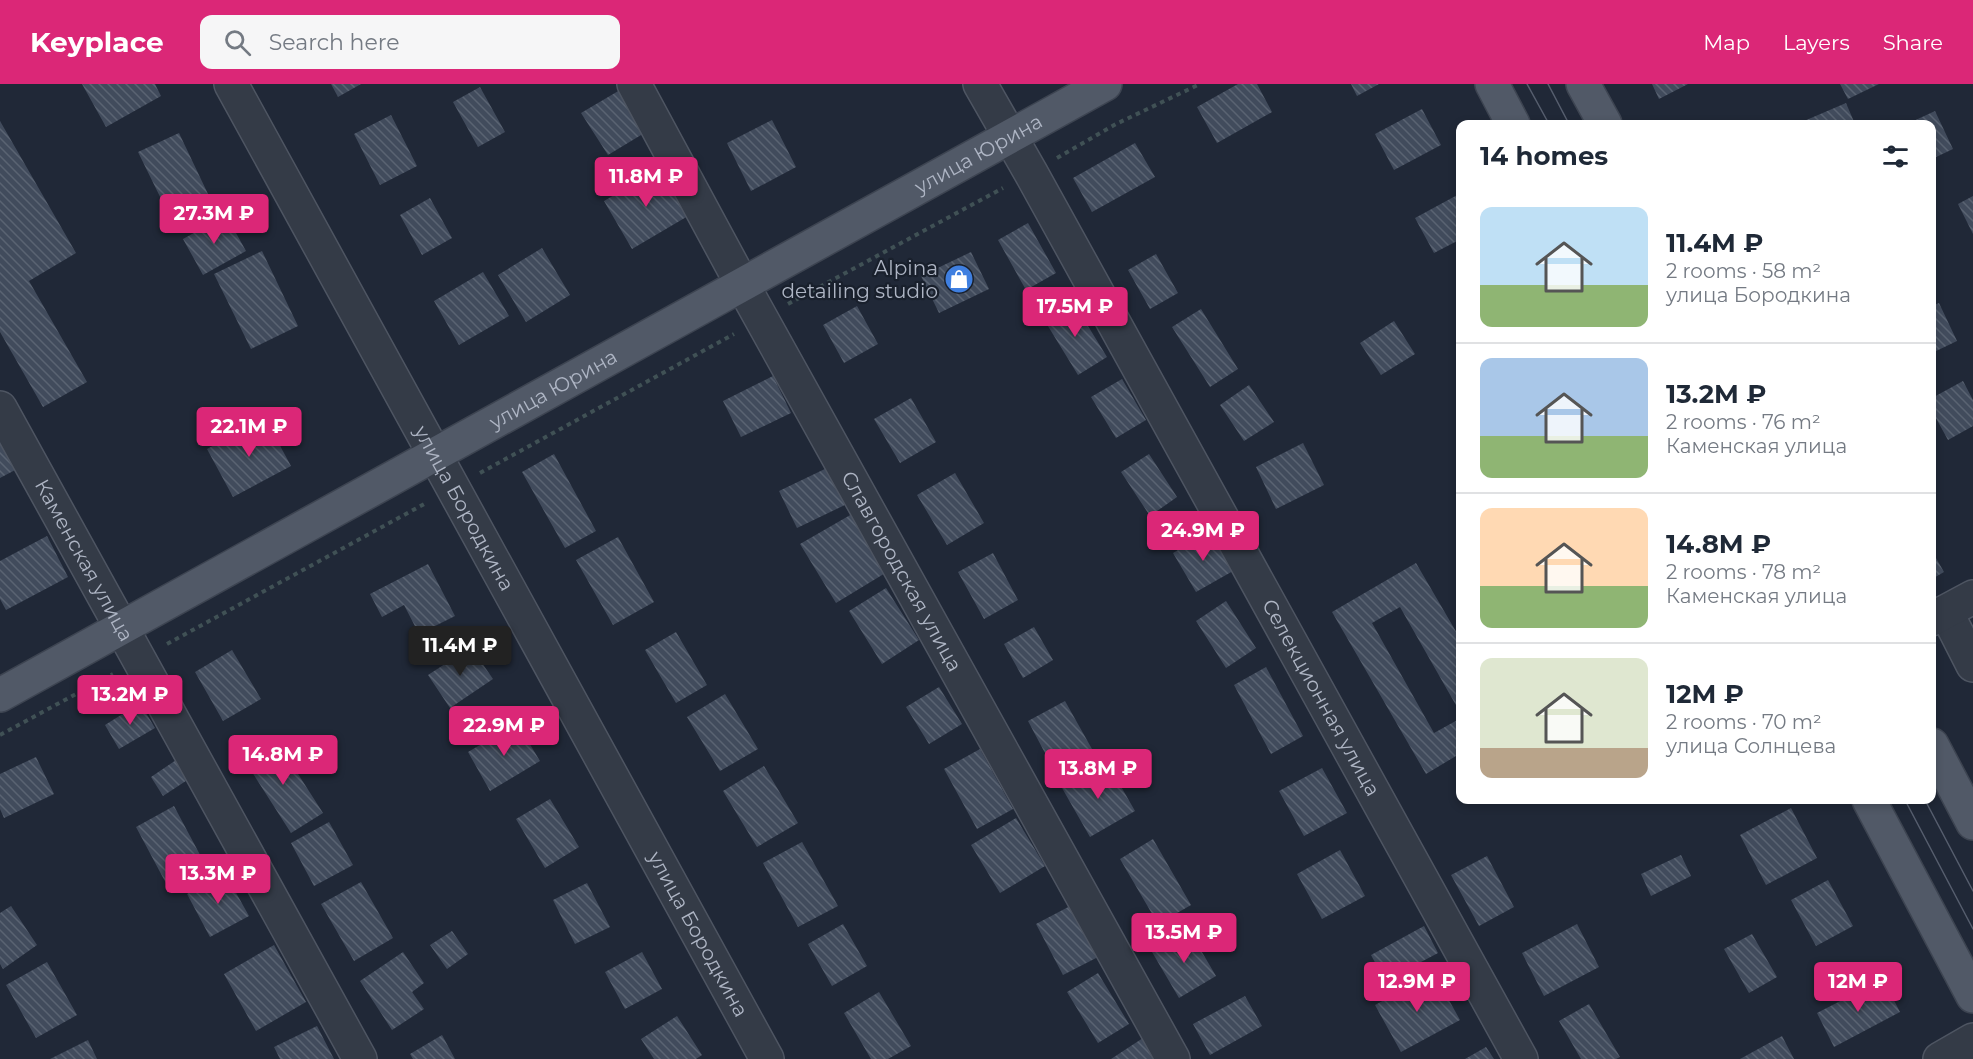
<!DOCTYPE html>
<html lang="en">
<head>
<meta charset="utf-8">
<style>
	:root { --surface:#fff; --page:#f6f6f7; --text:#1f2937; --muted:#747a83; --line:#e0e1e3; --accent:#db2777 }
	body { margin:0; font-family:Montserrat,sans-serif; background:var(--page); color:var(--text); height:100vh; display:flex; flex-direction:column; font-size:22px; white-space:nowrap }
	* { box-sizing:border-box; margin:0 }
	p { font-size:20px; color:var(--muted) }
	.icon { flex:none; width:33px; height:33px; fill:none; stroke:currentColor; stroke-width:2; stroke-linecap:round; stroke-linejoin:round }
	.map { position:relative; flex:1; overflow:hidden }
	.drawer { position:absolute; left:1456px; top:36px; width:480px; height:684px; display:flex; flex-direction:column; background:var(--surface); border-radius:12px; box-shadow:0 3px 9px #0003 }
	.drawer>* { flex:none }
	.price { position:absolute; translate:-50% -51px; padding:0 14px; border-radius:6px; background:var(--accent); color:#fff; font-size:20px; line-height:39px; filter:drop-shadow(0 2px 3px #0008) }
	.price::after { content:''; position:absolute; left:50%; top:36px; width:18px; height:14px; margin-left:-9px; background:inherit; clip-path:polygon(0 0,100% 0,50% 100%) }
	.price.on { background:#222; color:#fff }
	ul { padding:0; list-style:none }
	li { display:flex; align-items:center; gap:18px; height:150px; padding:0 24px }
	li+li { border-top:2px solid var(--line) }
	li span { display:grid; place-items:center; flex:none; width:168px; height:120px; border-radius:12px; color:#555 }
	li>.icon { margin-inline-start:auto }
	span .icon { width:72px; height:72px; fill:#fffc; stroke-width:1 }
	li b { font-size:26px }
	h2 { display:flex; justify-content:space-between; align-items:center; height:72px; padding:0 24px; font-size:26px }
	header { display:flex; align-items:center; gap:36px; box-sizing:border-box; height:84px; padding:0 30px; background:var(--accent); color:#fff }
	header strong { font-size:28px }
	nav { display:flex; gap:33px; margin-inline-start:auto; font-size:21px }
	.search { width:420px; height:54px; background:var(--page); display:flex; align-items:center; gap:15px; box-sizing:border-box; padding:0 21px; border-radius:12px; color:var(--muted); font-size:22px }
	.map>svg:first-child { display:block }
	.building { fill:url(#building-back-hatch) }
	.lines { fill:none; stroke-linecap:round; stroke-linejoin:round }
	.minor-casing { stroke:#4e5562; stroke-width:36 }
	.major-casing { stroke:#3d4451; stroke-width:36 }
	.path { stroke:#405155; stroke-width:4; stroke-dasharray:4.5 4.5; stroke-linecap:butt }
	.minor { stroke:#343b47; stroke-width:33 }
	.major { stroke:#515967; stroke-width:33 }
	.tram { stroke:#565e6e; stroke-width:1.5 }
	.labels { text-anchor:middle; dominant-baseline:central; stroke-width:4.5; stroke-linejoin:round; paint-order:stroke }
	.street-label { font-size:20px; fill:#aeb5c4; stroke:#19202c }
	.poi-label { font-size:20px; fill:#aeb5c4; stroke:#19202c; text-anchor:end }
</style>
</head>
<body>
<header>
<strong>Keyplace</strong>
<div class="search"><svg class="icon" aria-label="search" viewBox="0 0 24 24"><circle cx="10" cy="10" r="6"/><path d="M15 15l6 6"/></svg>Search here</div>
<nav><a>Map</a><a>Layers</a><a>Share</a></nav>
</header>
<div class="map">
<svg width="1973" height="975" viewBox="0 0 1973 975">
	<defs>
		<pattern id="building-back-hatch" width="6" height="6" patternUnits="userSpaceOnUse" patternTransform="scale(1.5)"><rect width="6" height="6" fill="#414b5c"/><path d="M-1 5l2 2M0 0l6 6M5-1l2 2" fill="none" stroke="#5a6372"/></pattern>
	</defs>
	<rect width="100%" height="100%" fill="#202837"/>
	<path class="building" d="M82 0H155L161 12 106 43Z
		M331 0H361L338 13Z
		M1238 0H1257L1272 28 1217 59 1197 23Z
		M1351 0H1379L1357 12Z
		M1652 0H1688L1659 15Z
		M1840 0H1879L1848 15Z
		M480 3 505 48 478 63 453 18Z
		M620 6 646 48 608 71 581 29Z
		M1846 19 1855 40H1797Z
		M1422 25 1441 61 1394 86 1375 50Z
		M1935 27 1953 65 1932 75V40H1907Z
		M391 31 417 82 380 101 354 50Z
		M772 36 796 83 751 107 727 59Z
		M0 37 76 169 29 197 87 298 43 323 0 248Z
		M179 49 208 110 168 129 138 68Z
		M1135 59 1155 93 1092 128 1073 94Z
		M660 84 688 132 632 165 604 117Z
		M1461 109V155L1434 169 1415 134Z
		M1973 112V150L1958 120Z
		M430 114 452 154 422 171 400 131Z
		M226 131 246 167 203 191 183 155Z
		M1028 139 1056 189 1026 206 998 156Z
		M542 164 570 211 526 238 498 191Z
		M262 167 298 242 251 265 214 190Z
		M971 168 989 205 939 229 921 192Z
		M1156 170 1178 209 1150 225 1128 186Z
		M483 188 509 232 459 261 434 217Z
		M1072 216 1107 273 1078 291 1043 234Z
		M1939 219 1957 257 1932 269V222Z
		M857 222 878 260 844 279 823 241Z
		M1201 225 1238 285 1210 303 1172 243Z
		M1394 237 1415 270 1381 291 1360 259Z
		M773 292 791 329 741 353 723 317Z
		M1122 295 1146 336 1116 354 1091 313Z
		M1963 297 1973 316V342L1948 356 1932 327V314Z
		M1249 301 1274 338 1244 357 1220 321Z
		M911 314 936 358 900 379 874 335Z
		M265 334 291 382 233 413 207 365Z
		M0 355 17 385 0 394Z
		M1303 359 1324 401 1276 425 1256 383Z
		M554 370 596 447 565 464 522 388Z
		M1149 370 1177 413 1150 432 1121 388Z
		M829 383 847 420 797 444 779 407Z
		M955 389 984 439 947 461 917 411Z
		M852 430 887 488 836 519 800 460Z
		M1210 447 1233 487 1196 508 1173 469Z
		M47 452 68 493 6 526 0 515V477Z
		M618 453 654 518 613 541 576 476Z
		M1932 467 1944 488 1932 495Z
		M993 469 1018 516 984 535 958 488Z
		M1416 479 1461 556V630L1400 523 1372 539 1434 649 1461 634V669L1426 690 1332 528Z
		M428 480 455 532 419 550 404 521 382 533 370 510Z
		M886 504 919 556 882 580 849 527Z
		M1226 517 1256 564 1226 584 1196 537Z
		M1034 543 1053 576 1023 594 1004 560Z
		M676 548 707 601 676 619 645 566Z
		M471 563 493 595 450 624 428 591Z
		M232 566 261 615 223 637 195 588Z
		M1266 583 1303 652 1271 670 1234 601Z
		M939 603 962 640 929 660 906 623Z
		M725 610 758 665 720 687 687 633Z
		M1065 617 1092 665 1054 686 1028 637Z
		M140 619 155 644 119 665 105 641Z
		M517 639 540 677 490 707 468 668Z
		M275 654 323 729 291 749 243 674Z
		M980 665 1013 725 977 745 944 685Z
		M182 672 195 691 163 712 151 693Z
		M36 673 54 710 4 734 0 725V690Z
		M1107 678 1135 727 1090 753 1062 704Z
		M764 682 798 739 757 763 723 707Z
		M1322 684 1347 729 1304 752 1279 707Z
		M550 715 579 763 545 784 516 735Z
		M174 722 206 782 168 803 136 743Z
		M1791 724 1817 774 1766 801 1740 751Z
		M1016 734 1045 782 1000 809 971 761Z
		M329 738 353 781 314 802 291 759Z
		M1153 755 1191 821 1158 840 1120 775Z
		M802 758 838 822 798 843 763 779Z
		M1340 766 1365 812 1322 835 1297 790Z
		M1681 771 1691 792 1651 812 1641 790Z
		M1487 772 1514 823 1479 842 1451 791Z
		M225 789 249 832 210 853 187 810Z
		M1828 796 1853 842 1816 862 1791 816Z
		M361 798 393 854 354 877 321 820Z
		M587 799 610 843 575 860 553 816Z
		M1072 821 1100 872 1063 891 1036 840Z
		M11 822 37 861 3 885 0 880V829Z
		M843 840 867 882 832 902 808 860Z
		M1577 840 1599 883 1544 912 1522 869Z
		M1424 842 1438 869 1385 897 1371 871Z
		M1189 846 1216 892 1179 914 1152 868Z
		M452 847 468 870 447 885 430 861Z
		M1752 850 1777 893 1749 909 1724 865Z
		M274 861 306 918 256 947 224 890Z
		M403 868 424 899 412 908 424 925 392 946 360 897Z
		M642 868 662 905 625 925 605 888Z
		M47 878 77 931 36 954 6 901Z
		M1098 889 1129 940 1098 959 1067 908Z
		M1434 889 1460 936 1401 968 1375 921Z
		M1883 895 1900 928 1834 963 1817 929Z
		M879 908 911 962 888 975H871L844 929Z
		M1245 912 1262 942 1210 971 1193 940Z
		M1589 920 1620 973 1616 975H1581L1559 937Z
		M677 932 702 971 696 975H654L641 955Z
		M317 942 334 975H280L274 963Z
		M442 951 455 975H413L410 970Z
		M1782 952 1794 975H1740Z
		M1143 954 1156 975H1111Z
		M88 956 97 975H50Z
		M1486 963 1494 975H1465Z"/>
	<g class="lines">
		<g class="minor-casing">
			<g id="minor">
				<path id="s1" d="M231 0 767 975"/>
				<path id="s2" d="M634 0 742 200 1173 975"/>
				<path id="s3" d="M980 0 1031 89 1521 975"/>
				<path id="s4" d="M0 324 360 975"/>
				<path d="M1946 528 1973 581"/>
				<path d="M1932 535 1973 513"/>
				<path d="M1940 975 1973 956"/>
			</g>
		</g>
		<g class="major-casing">
			<g id="major">
				<path d="M1492 0 1513 40"/>
				<path d="M1583 0 1605 40"/>
				<path id="s5" d="M0 611 1105 0"/>
				<path d="M1932 661 1973 739"/>
				<path d="M1869 716 1973 912"/>
			</g>
		</g>
		<path class="path" d="M1057 74 1116 40 1200 0
			M788 220 1003 104
			M480 389 734 250
			M167 560 426 419
			M0 651 113 590"/>
		<use href="#minor" class="minor"/>
		<use href="#major" class="major"/>
		<path class="tram" d="M1527 0 1549 40
			M1548 0 1569 40
			M1905 716 1973 845
			M1925 716 1973 807"/>
	</g>
	<defs>
		<g id="shop-disc" transform="scale(1.5)"><circle r="9.5" fill="#3f7fe0" stroke="#19202c"/><path d="M-5-2.5h2.3a2.7 3.5 0 0 1 5.4 0H5L5.5 6h-11ZM-1.5-2.5h3a1.5 2.3 0 0 0-3 0Z" fill="#fff"/></g>
	</defs>
	<g fill-rule="evenodd">
		<use href="#shop-disc" x="959" y="195"/>
	</g>
	<g class="labels">
		<g class="street-label">
			<text stroke="none"><textPath href="#s5" startOffset="1118">улица Юрина</textPath></text>
			<text stroke="none"><textPath href="#s5" startOffset="632">улица Юрина</textPath></text>
			<text stroke="none"><textPath href="#s1" startOffset="484">улица Бородкина</textPath></text>
			<text stroke="none"><textPath href="#s4" startOffset="174">Каменская улица</textPath></text>
			<text stroke="none"><textPath href="#s2" startOffset="556">Славгородская улица</textPath></text>
			<text stroke="none"><textPath href="#s3" startOffset="702">Селекционная улица</textPath></text>
			<text stroke="none"><textPath href="#s1" startOffset="970">улица Бородкина</textPath></text>
		</g>
		<g class="poi-label">
			<text x="938" y="184">Alpina<tspan x="938" dy="23">detailing studio</tspan></text>
		</g>
	</g>
</svg>
<b class="price" style="left:646px;top:124px">11.8M ₽</b>
<b class="price" style="left:214px;top:161px">27.3M ₽</b>
<b class="price" style="left:1075px;top:254px">17.5M ₽</b>
<b class="price" style="left:249px;top:374px">22.1M ₽</b>
<b class="price" style="left:1203px;top:478px">24.9M ₽</b>
<b class="price on" style="left:460px;top:593px">11.4M ₽</b>
<b class="price" style="left:130px;top:642px">13.2M ₽</b>
<b class="price" style="left:504px;top:673px">22.9M ₽</b>
<b class="price" style="left:283px;top:702px">14.8M ₽</b>
<b class="price" style="left:1098px;top:716px">13.8M ₽</b>
<b class="price" style="left:218px;top:821px">13.3M ₽</b>
<b class="price" style="left:1184px;top:880px">13.5M ₽</b>
<b class="price" style="left:1417px;top:929px">12.9M ₽</b>
<b class="price" style="left:1858px;top:929px">12M ₽</b>
<section class="drawer">
<h2>14 homes<svg class="icon" aria-label="filters" viewBox="0 0 24 24"><path d="M4 7h16M4 17h16"/><circle cx="9" cy="7" r="2"/><circle cx="15" cy="17" r="2"/></svg></h2>
<ul>
<li><span style="background:linear-gradient(#bfe0f5 65%,#8fb573 0)"><svg class="icon" aria-label="home" viewBox="0 0 24 24"><path d="M3 11l9-7 9 7M6 9v11h12V9"/></svg></span><div><b>11.4M ₽</b><p>2 rooms · 58 m²</p><p>улица Бородкина</p></div></li>
<li><span style="background:linear-gradient(#a9c7e8 65%,#8fb573 0)"><svg class="icon" aria-label="home" viewBox="0 0 24 24"><path d="M3 11l9-7 9 7M6 9v11h12V9"/></svg></span><div><b>13.2M ₽</b><p>2 rooms · 76 m²</p><p>Каменская улица</p></div></li>
<li><span style="background:linear-gradient(#ffd9b3 65%,#8fb573 0)"><svg class="icon" aria-label="home" viewBox="0 0 24 24"><path d="M3 11l9-7 9 7M6 9v11h12V9"/></svg></span><div><b>14.8M ₽</b><p>2 rooms · 78 m²</p><p>Каменская улица</p></div></li>
<li><span style="background:linear-gradient(#dfe7d0 75%,#b9a48a 0)"><svg class="icon" aria-label="home" viewBox="0 0 24 24"><path d="M3 11l9-7 9 7M6 9v11h12V9"/></svg></span><div><b>12M ₽</b><p>2 rooms · 70 m²</p><p>улица Солнцева</p></div></li>
</ul>
</section>
</div>
</body>
</html>
